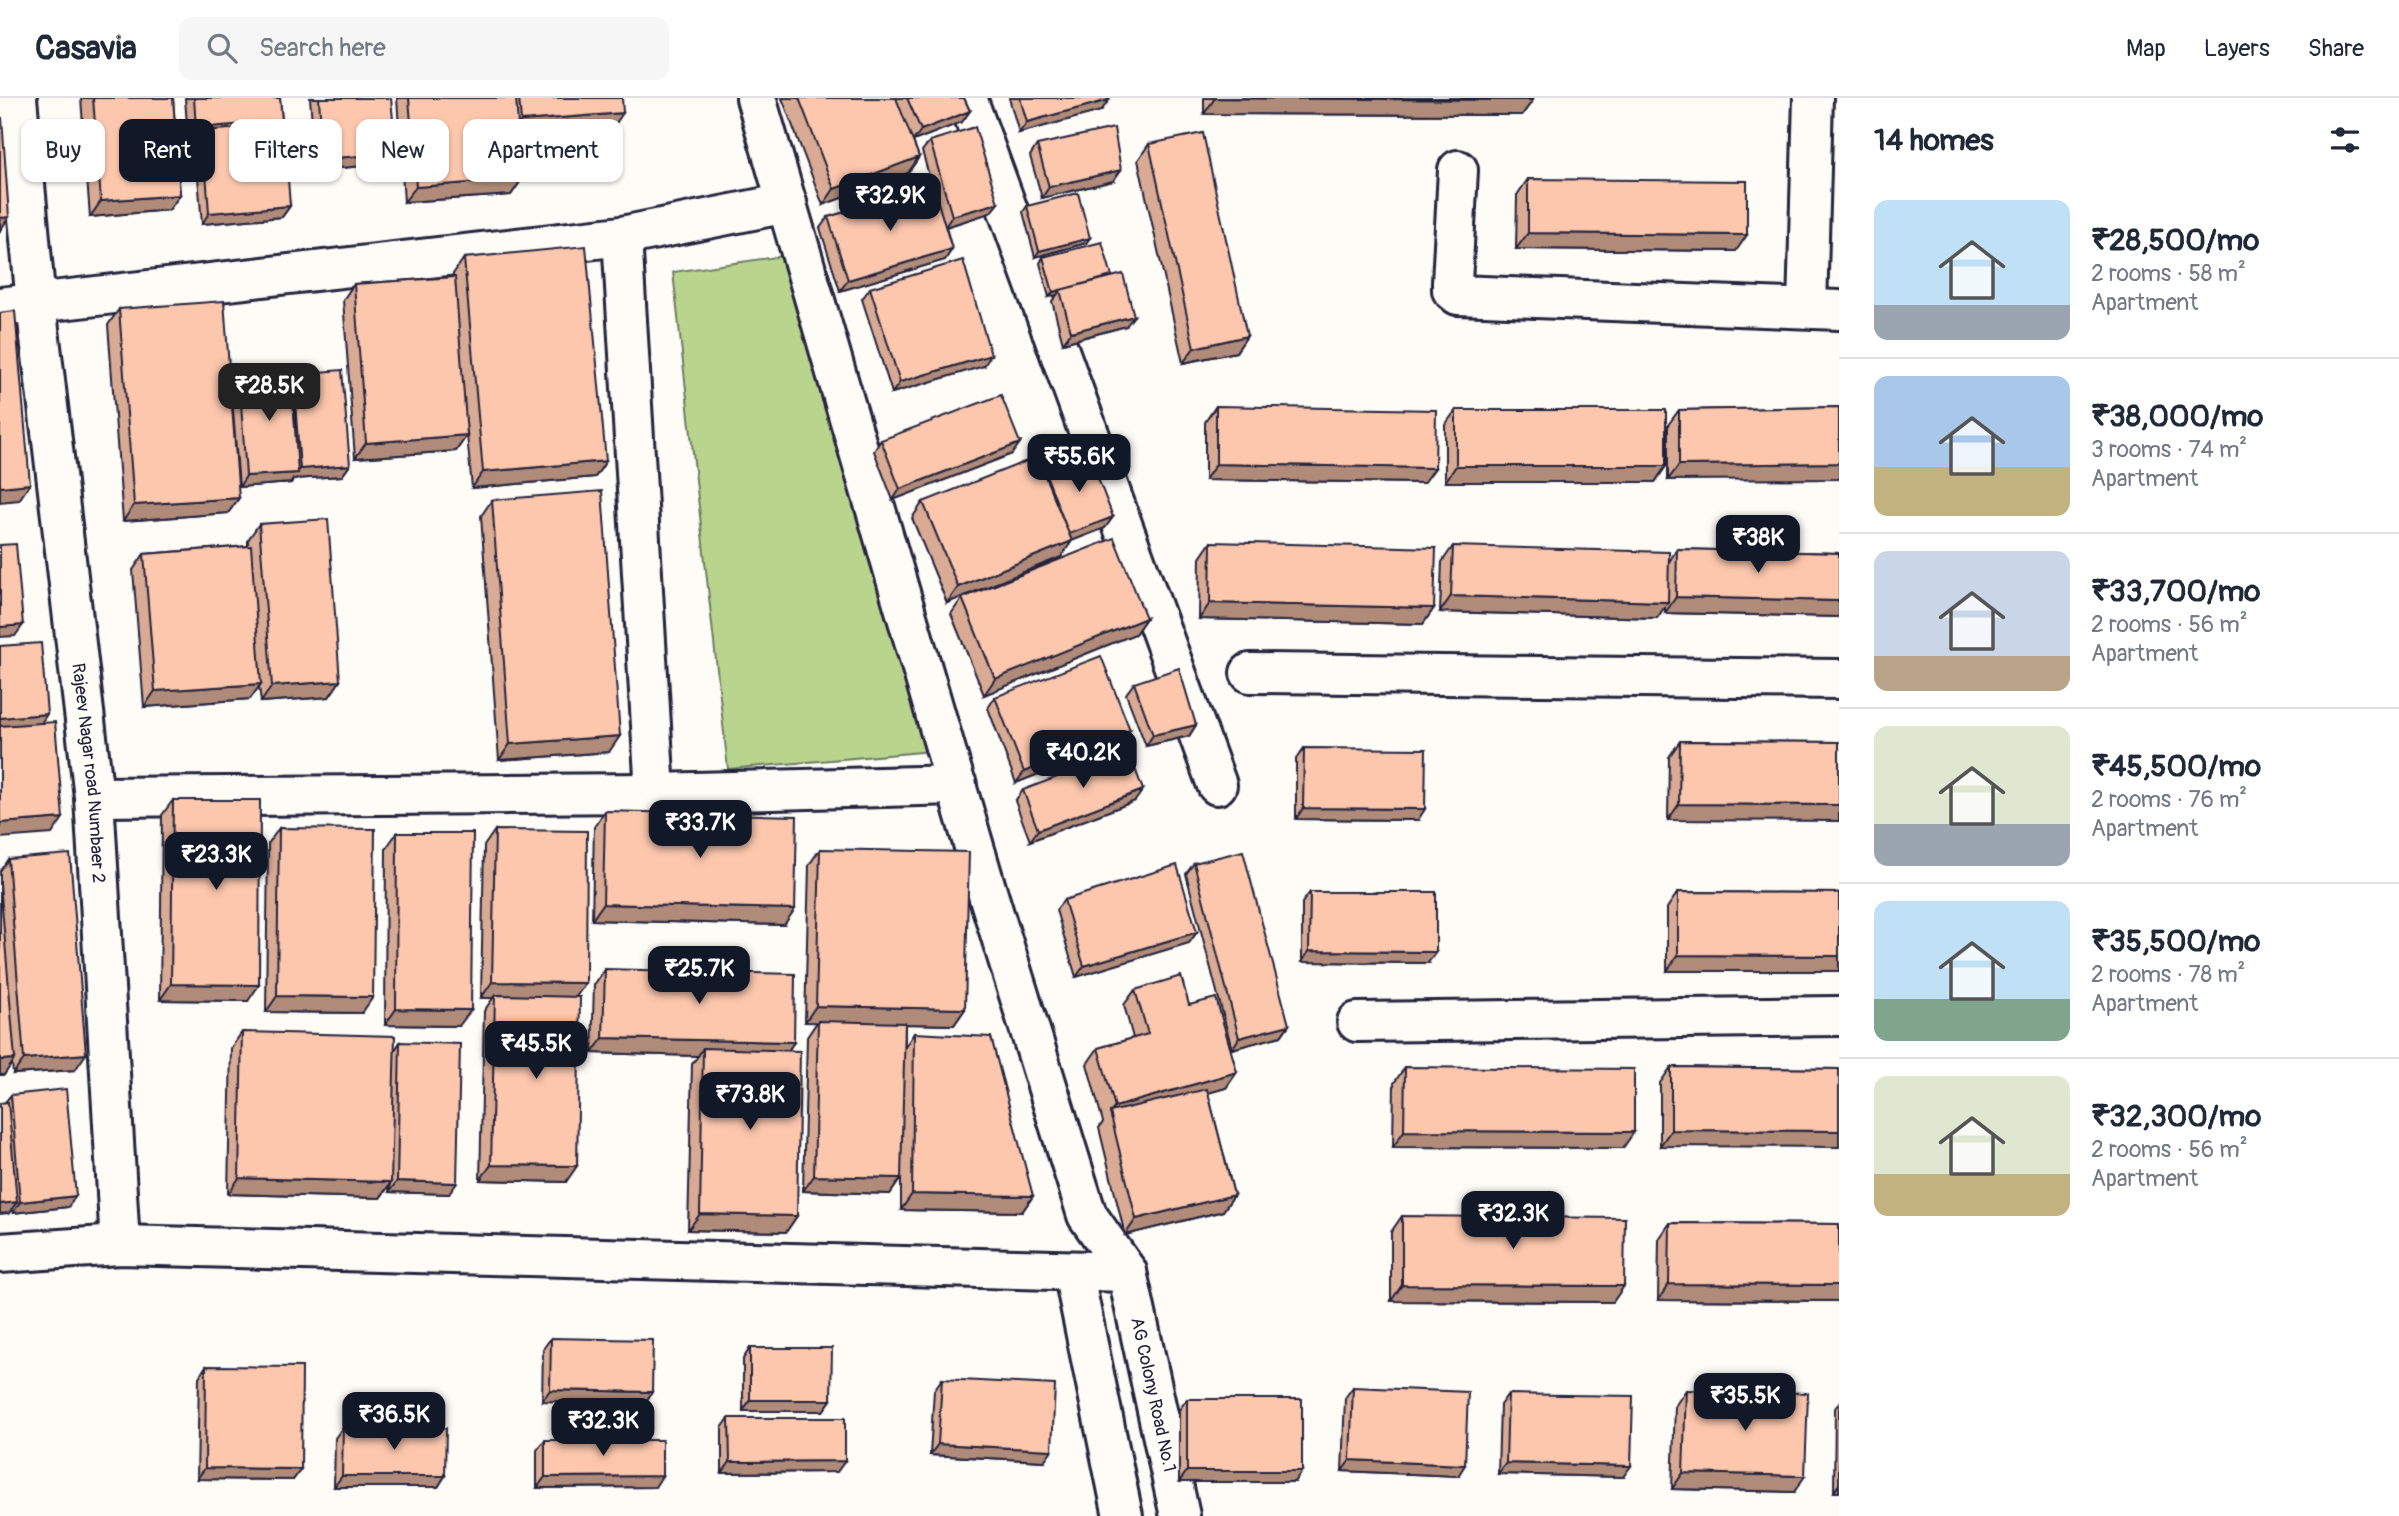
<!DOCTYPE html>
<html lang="en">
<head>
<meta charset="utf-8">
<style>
	:root { --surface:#fff; --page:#f6f6f7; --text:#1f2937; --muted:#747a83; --line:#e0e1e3; --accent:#111827 }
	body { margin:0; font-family:Pangolin,sans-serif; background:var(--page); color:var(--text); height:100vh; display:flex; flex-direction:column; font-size:26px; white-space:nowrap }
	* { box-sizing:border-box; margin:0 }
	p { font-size:23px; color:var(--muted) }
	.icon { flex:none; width:38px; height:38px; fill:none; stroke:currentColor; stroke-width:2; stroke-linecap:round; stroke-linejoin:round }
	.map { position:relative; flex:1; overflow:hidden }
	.drawer { display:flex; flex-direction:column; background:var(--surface); width:560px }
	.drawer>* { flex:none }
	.top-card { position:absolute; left:21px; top:21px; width:665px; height:63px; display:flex; gap:14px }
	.price { position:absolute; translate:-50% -60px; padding:0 16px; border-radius:14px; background:var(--accent); color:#fff; font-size:23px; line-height:46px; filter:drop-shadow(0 2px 4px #0008) }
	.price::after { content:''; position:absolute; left:50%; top:42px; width:21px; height:16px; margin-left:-10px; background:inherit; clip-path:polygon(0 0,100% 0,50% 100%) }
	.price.active { background:#222; color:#fff }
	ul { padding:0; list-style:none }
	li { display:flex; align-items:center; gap:21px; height:175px; padding:0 35px }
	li+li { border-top:2px solid var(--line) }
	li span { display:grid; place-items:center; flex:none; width:196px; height:140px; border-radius:14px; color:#555 }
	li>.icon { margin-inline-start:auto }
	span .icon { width:84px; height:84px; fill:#fffc; stroke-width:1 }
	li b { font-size:30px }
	h2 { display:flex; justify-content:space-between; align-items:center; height:84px; padding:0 35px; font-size:30px }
	.tag { padding:0 24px; border-radius:14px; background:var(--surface); box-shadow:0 2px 5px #0004; font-size:24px; line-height:63px }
	.tag.active { background:var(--accent); color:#fff }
	header { display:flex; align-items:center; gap:42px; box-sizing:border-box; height:98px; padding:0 35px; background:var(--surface); border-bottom:2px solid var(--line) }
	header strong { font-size:33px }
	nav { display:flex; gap:38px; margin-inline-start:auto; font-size:24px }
	.search { width:490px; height:63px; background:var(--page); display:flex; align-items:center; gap:18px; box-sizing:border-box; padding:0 24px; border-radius:14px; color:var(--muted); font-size:26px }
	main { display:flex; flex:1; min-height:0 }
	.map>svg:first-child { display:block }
	.green { fill:#b9d58d; stroke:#6e7c64; stroke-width:2 }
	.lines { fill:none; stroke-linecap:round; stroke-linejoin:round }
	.street-casing { stroke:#22223b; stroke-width:44 }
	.secondary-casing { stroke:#22223b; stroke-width:44 }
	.street { stroke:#fdfcf7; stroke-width:38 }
	.secondary { stroke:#fdfcf7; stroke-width:38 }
	.wall { fill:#d9ab95; stroke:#22223b; stroke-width:2 }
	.shaded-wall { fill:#b08b79; stroke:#22223b; stroke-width:2 }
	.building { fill:#fcc7ad; stroke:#22223b; stroke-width:2 }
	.labels { text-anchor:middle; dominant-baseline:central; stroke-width:7; stroke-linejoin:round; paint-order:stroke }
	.street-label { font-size:18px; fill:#22223b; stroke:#fdfcf7 }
</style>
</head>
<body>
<header>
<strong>Casavia</strong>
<div class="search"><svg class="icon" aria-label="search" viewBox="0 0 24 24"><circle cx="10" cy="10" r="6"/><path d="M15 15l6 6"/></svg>Search here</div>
<nav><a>Map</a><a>Layers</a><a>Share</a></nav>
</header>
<main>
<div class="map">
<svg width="1839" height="1418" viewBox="0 0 1839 1418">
	<rect width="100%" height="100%" fill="#fdfcf7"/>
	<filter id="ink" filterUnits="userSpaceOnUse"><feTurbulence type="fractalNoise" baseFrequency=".0143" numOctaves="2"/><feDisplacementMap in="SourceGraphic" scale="14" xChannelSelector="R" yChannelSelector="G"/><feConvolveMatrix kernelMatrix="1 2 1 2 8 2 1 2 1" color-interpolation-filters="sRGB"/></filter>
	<g filter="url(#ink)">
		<path class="green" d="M783 158 932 653 728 671 673 174Z"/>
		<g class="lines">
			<g class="street-casing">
				<g id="street">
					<path id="s1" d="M17 0 36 206 94 699 120 1147"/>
					<path d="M756 0 986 790 1087 1117 1127 1174"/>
					<path d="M967 0 1217 687"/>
					<path d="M1458 72 1452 185V192L1458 197 1839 212"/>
					<path d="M622 138 655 695"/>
					<path d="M0 209 622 138 787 105"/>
					<path d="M1807 210 1813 0"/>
					<path d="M1250 575 1839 581"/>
					<path d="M94 699 655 695 957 687"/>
					<path d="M1357 924 1839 918"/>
				</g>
			</g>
			<g class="secondary-casing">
				<g id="secondary">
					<path id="s2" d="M0 1155 120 1147 1127 1174 1180 1418"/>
					<path d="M1073 1173 1123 1418"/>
				</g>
			</g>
			<use href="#street" class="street"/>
			<use href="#secondary" class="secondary"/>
		</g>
		<path class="wall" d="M81 0H173L180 97 169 112 90 119Z
			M185 0H280L282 23 279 27 290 108 282 119 202 126 195 44 198 40 188 41Z
			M310 0H391L388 66 316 72Z
			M397 0H622L612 31 519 38 522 81 511 97 404 104Z
			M782 0H964L970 13 962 24 913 43 919 59 908 75 823 107Z
			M1009 0H1109L1101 13 1019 35Z
			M1204 0H1533V2L1522 17 1204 16Z
			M930 43 998 105 990 115 946 129 952 151 945 162 840 193 820 130 828 119 932 88 922 53Z
			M1149 46 1247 238 1236 254 1183 265 1138 62Z
			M1037 47 1113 83 1042 100 1030 58Z
			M1528 81 1736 153 1516 151 1517 97Z
			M1027 108 1086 145 1035 159 1023 114Z
			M1043 159 1126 228 1063 245 1052 203 1057 197 1049 199 1040 165Z
			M464 160 606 363 595 379 472 390 463 294 467 337 456 353 355 360 343 202 354 186 453 179V176Z
			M870 190 984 268 892 295 862 201Z
			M119 211 239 400 228 415 123 423 108 227Z
			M239 276 291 278 293 276 350 367 342 378 293 381 291 385 239 389 231 287Z
			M1216 308 1424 385 1205 382V324Z
			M1839 309 1668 382V327L1679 312Z
			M1456 312 1666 368 1655 384H1445V327Z
			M881 342 1012 356 893 402 874 353Z
			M1045 374 1113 419 1105 430 1071 443 1061 459 947 505 912 420 923 404 1044 375Z
			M492 402 609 654 499 662 481 418Z
			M259 426 340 583 329 599 261 604 259 588 250 601 144 609 133 472 144 456 248 448V442Z
			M1211 444 1434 510 1423 526 1199 521 1200 460Z
			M1453 448 1669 464 1677 451 1839 455V519L1665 515V508L1657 520 1440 514 1442 464Z
			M962 500 1146 520 1135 536 984 597 951 516Z
			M1134 585 1196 627 1189 638 1146 648 1126 596Z
			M995 599 1122 643 1016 685 988 610Z
			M1680 643 1839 644 1668 722 1669 659Z
			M1304 650 1418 722 1296 721V661Z
			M1023 692 1135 703 1030 743 1015 703Z
			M173 702 248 903 160 902 162 717Z
			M605 713 784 827 592 822 594 729Z
			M279 730 362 915 266 914 268 746Z
			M495 732 575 899 566 1084 480 1082 484 913 493 900H481L484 748Z
			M397 735 459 928 385 927 386 750Z
			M820 751 965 911 954 927 905 926V949L914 935 1033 1098 1022 1114 901 1112V1080L890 1096 803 1093 807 939 817 924H805L809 767Z
			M8 761 75 972 13 976 12 964 4 977H0V773Z
			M1194 765 1289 927 1281 938 1232 951 1186 776Z
			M1310 794 1428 865 1302 864V805Z
			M1678 794 1839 795 1667 873V810Z
			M1064 802 1197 834 1189 845 1076 879 1056 812Z
			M605 871 794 944 788 953 797 1118 786 1134 688 1132 692 966 698 958 592 955 594 887Z
			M1135 892 1189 907 1237 974 1226 990 1208 995 1234 1097 1223 1113 1125 1137 1099 1030 1103 1024 1087 966 1098 950 1133 940 1124 907Z
			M242 934 395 952 400 944 449 1096 389 1094 390 1087 380 1100 228 1096 231 950Z
			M1405 969 1623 1050 1393 1049 1394 985Z
			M1671 969 1839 971 1660 1048V985Z
			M11 997 68 1109 13 1115 12 1111 9 1115 5 1004Z
			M1402 1118 1613 1204 1391 1203V1134Z
			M1670 1125 1839 1126V1203L1658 1202 1659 1141Z
			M551 1240 652 1294 645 1305 542 1303 543 1251Z
			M750 1250 831 1302 823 1313H743V1261Z
			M206 1268 301 1371 293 1382 197 1381 199 1279Z
			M942 1281 1044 1363 930 1357 934 1292Z
			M1353 1289 1458 1378 1342 1373 1345 1300Z
			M1686 1292 1794 1394 1672 1391 1675 1308Z
			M1508 1296 1623 1379 1498 1376 1500 1307Z
			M1187 1301 1294 1384H1179V1312Z
			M1839 1305V1394H1834L1835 1310Z
			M729 1320 837 1374 722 1375V1330Z
			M343 1329 445 1378 438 1389H334L335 1340Z
			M545 1342 655 1389 537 1390V1352Z"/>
		<path class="shaded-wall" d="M1215 0 1533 2 1522 17 1204 16Z
			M1109 2 1101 13 1019 35 1027 24Z
			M970 13 962 24 913 43 921 32Z
			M623 15 612 31 510 39 521 23Z
			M282 23 274 34 203 33 198 40 188 41 196 30Z
			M396 55 388 66 316 72 323 61Z
			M919 59 908 75 823 107 834 91Z
			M1121 72 1113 83 1042 100 1049 89Z
			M522 81 511 97 404 104 416 89Z
			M180 97 169 112 90 119 101 103Z
			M998 105 990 115 945 129 952 118Z
			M290 108 282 119 202 126 209 115Z
			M9 119 0 133V120Z
			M1528 135 1747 137 1736 153 1516 151Z
			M1090 140 1086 145 1035 159 1039 153Z
			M952 151 945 162 840 193 848 182Z
			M1112 178 1060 192 1057 197 1049 199 1053 194Z
			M1134 218 1126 228 1063 245 1071 234Z
			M1247 238 1236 254 1183 265 1194 250Z
			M991 257 984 268 892 295 900 284Z
			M467 337 456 353 355 360 366 345Z
			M1020 345 1012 356 893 402 900 391Z
			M606 363 595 379 472 390 483 374Z
			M1839 365V381L1668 382 1679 367Z
			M1216 366 1435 370 1424 385 1205 382Z
			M350 367 342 378 293 381 291 385 239 389 246 378 297 375 300 371Z
			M1456 368H1666L1655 384H1445Z
			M30 386 19 402 0 404V389Z
			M239 400 228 415 123 423 134 407Z
			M1113 419 1105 430 1061 447 1068 436Z
			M1072 443 1061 459 947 505 958 489Z
			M1451 498 1668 504 1657 520 1440 514Z
			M1676 499 1839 503V519L1665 515Z
			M1210 505 1434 510 1423 526 1199 521Z
			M1146 520 1135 536 984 597 995 581Z
			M23 527 15 538 0 539V529Z
			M340 583 329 599 261 604 272 588Z
			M261 586 250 601 144 609 155 593Z
			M47 616 40 627 0 631V620Z
			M1196 627 1189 638 1146 648 1153 637Z
			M1130 632 1122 643 1016 685 1024 674Z
			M620 638 609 654 499 662 510 646Z
			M1143 692 1135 703 1030 743 1038 732Z
			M1679 706 1839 707V723L1668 722Z
			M1303 710 1425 711 1418 722 1296 721Z
			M63 720 52 736 0 740V725Z
			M603 806 795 811 784 827 592 822Z
			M1197 834 1189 845 1076 879 1084 868Z
			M1309 853 1436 854 1428 865 1302 864Z
			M1678 857 1839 858V873H1667Z
			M492 884 586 885 575 900 495 897 493 900H481Z
			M171 886 259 887 248 903 160 902Z
			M277 898 373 899 362 915 266 914Z
			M816 908 965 911 954 927 805 924Z
			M396 911 471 912 459 928 385 927Z
			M1289 927 1281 938 1232 951 1239 940Z
			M603 940 794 944 783 960 703 950 698 958 592 955Z
			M86 956 75 972 13 976 24 961Z
			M15 961 4 977H0V962Z
			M1237 974 1226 990 1112 1022 1110 1015 1115 1009Z
			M1671 1032 1839 1033V1049L1660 1048Z
			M1404 1033 1634 1034 1623 1050 1393 1049Z
			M491 1067 577 1068 566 1084 480 1082Z
			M814 1078 901 1080 890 1096 803 1093Z
			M239 1080 391 1084 380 1100 228 1096Z
			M397 1083 457 1085 449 1096 389 1094Z
			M912 1096 1033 1098 1022 1114 901 1112Z
			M1234 1097 1223 1113 1125 1137 1136 1121Z
			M76 1098 68 1109 13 1115 20 1104Z
			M17 1104 9 1115 0 1116V1106Z
			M700 1116 797 1118 786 1134 688 1132Z
			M1669 1186 1839 1187V1203L1658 1202Z
			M1402 1187 1624 1188 1613 1204 1391 1203Z
			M550 1292 652 1294 645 1305 542 1303Z
			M750 1302H831L823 1313H743Z
			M938 1346 1052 1352 1044 1363 930 1357Z
			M1350 1362 1465 1367 1458 1378 1342 1373Z
			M845 1363 837 1374 722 1375 730 1364Z
			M1506 1365 1631 1368 1623 1379 1498 1376Z
			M205 1370 301 1371 293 1382 197 1381Z
			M1187 1373H1302L1294 1384H1179Z
			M1683 1375 1805 1378 1794 1394 1672 1391Z
			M342 1378H445L438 1389H334Z
			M662 1378 655 1389 537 1390 545 1379Z
			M1839 1386V1394H1834Z"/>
		<path class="building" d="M93 0H173L180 97 101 103Z
			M194 0H280L282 23 196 30Z
			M319 0H391L396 55 323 61Z
			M409 0H516L522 81 416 89Z
			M519 0H622L623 15 521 23Z
			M799 0H896L919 59 834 91Z
			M907 0H964L970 13 921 32Z
			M1020 0H1109V2L1027 24Z
			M1218 0H1533V2Z
			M0 20H2L9 119 0 120Z
			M284 27 290 108 209 115 203 33Z
			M975 29 998 105 952 118 930 43Z
			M1114 30 1121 72 1049 89 1037 47Z
			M1203 35 1247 238 1194 250 1149 46Z
			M1528 81 1747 83V137L1528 135Z
			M933 88 952 151 848 182 828 119Z
			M1078 95 1090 140 1039 153 1027 108Z
			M1102 144 1112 178 1053 194 1043 159Z
			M586 148 606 363 483 374 464 160Z
			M963 162 991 257 900 284 870 190Z
			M1123 176 1134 218 1071 234 1060 192Z
			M455 179 467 337 366 345 354 186Z
			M224 203 239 400 134 407 119 211Z
			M15 213 30 386 0 389V215Z
			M291 272 298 375 246 378 239 276Z
			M342 272 350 367 300 371 293 276Z
			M1001 297 1020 345 900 391 881 342Z
			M1216 308 1436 312 1435 370 1216 366Z
			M1839 309V365L1679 367V312Z
			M1456 312H1666V368H1456Z
			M1089 357 1113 419 1069 436 1045 374Z
			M1037 359 1072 443 958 489 923 404Z
			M602 393 620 638 510 646 492 402Z
			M328 421 340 583 272 588 259 426Z
			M1114 440 1146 520 995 581 962 500Z
			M1211 444 1436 450 1434 510 1210 505Z
			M16 446 23 527 0 529V447Z
			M251 448 261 586 155 593 144 456Z
			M1453 448 1669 454 1668 504 1451 498Z
			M1677 451 1839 455V503L1676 499Z
			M41 545 47 616 0 620V548Z
			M1101 558 1130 632 1024 674 995 599Z
			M1179 570 1196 627 1153 637 1134 585Z
			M55 624 63 720 0 725V628Z
			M1680 643 1839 644V707L1679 706Z
			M1304 650 1426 651 1425 711 1303 710Z
			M1128 652 1143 692 1038 732 1023 692Z
			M173 702H260L259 887 171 886Z
			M605 713 797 718 795 811 603 806Z
			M279 730 375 731 373 899 277 898Z
			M495 732 587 733 586 885 492 884Z
			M397 735H473L471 912 396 911Z
			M820 751 969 754 965 911 816 908Z
			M1243 753 1289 927 1239 940 1194 765Z
			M70 756 86 956 24 961 8 761Z
			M1177 767 1197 834 1084 868 1064 802Z
			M0 785 15 961 0 962Z
			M1310 794H1436V854L1309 853Z
			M1678 794 1839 795V858L1678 857Z
			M605 871 795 876 794 944 603 940Z
			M1181 878 1189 907 1216 900 1237 974 1115 1009 1098 950 1148 936 1135 892Z
			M495 897 580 899 577 1068 491 1067Z
			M818 923 905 925 901 1080 814 1078Z
			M242 934 395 938 391 1084 239 1080Z
			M914 935 991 939 1033 1098 912 1096Z
			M400 944 460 946 457 1085 397 1083Z
			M703 950 800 953 797 1118 700 1116Z
			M1405 969 1634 971V1034L1404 1033Z
			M1671 969 1839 971V1033L1671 1032Z
			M66 991 76 1098 20 1104 11 997Z
			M1207 991 1234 1097 1136 1121 1110 1014Z
			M8 1004 17 1104 0 1106V1005Z
			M1402 1118 1625 1120 1624 1188 1402 1187Z
			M1670 1125 1839 1126V1187L1669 1186Z
			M551 1240 653 1242 652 1294 550 1292Z
			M750 1250H832L831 1302H750Z
			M206 1268 302 1269 301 1371 205 1370Z
			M942 1281 1055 1287 1052 1352 938 1346Z
			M1353 1289 1468 1294 1465 1367 1350 1362Z
			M1686 1292 1808 1295 1805 1378 1683 1375Z
			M1508 1296 1633 1298 1631 1368 1506 1365Z
			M1187 1301H1302V1373H1187Z
			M729 1320H845V1363L730 1364Z
			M343 1329 446 1330 445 1378H342Z
			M545 1342H662V1378L545 1379Z"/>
	</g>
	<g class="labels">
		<g class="street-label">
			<text stroke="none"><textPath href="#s1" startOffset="679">Rajeev Nagar road Numbaer 2</textPath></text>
			<text stroke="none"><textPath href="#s2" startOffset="1253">AG Colony Road No.1</textPath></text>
		</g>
	</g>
</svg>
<b class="price" style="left:890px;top:135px">₹32.9K</b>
<b class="price active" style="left:269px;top:325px">₹28.5K</b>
<b class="price" style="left:1079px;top:396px">₹55.6K</b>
<b class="price" style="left:1758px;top:477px">₹38K</b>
<b class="price" style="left:1083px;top:692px">₹40.2K</b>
<b class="price" style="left:700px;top:762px">₹33.7K</b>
<b class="price" style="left:216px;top:794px">₹23.3K</b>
<b class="price" style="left:699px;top:908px">₹25.7K</b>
<b class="price" style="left:536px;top:983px">₹45.5K</b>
<b class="price" style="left:750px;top:1034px">₹73.8K</b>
<b class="price" style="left:1513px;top:1153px">₹32.3K</b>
<b class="price" style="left:1745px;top:1335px">₹35.5K</b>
<b class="price" style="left:394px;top:1354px">₹36.5K</b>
<b class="price" style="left:603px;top:1360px">₹32.3K</b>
<div class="top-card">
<a class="tag">Buy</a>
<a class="tag active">Rent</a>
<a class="tag">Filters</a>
<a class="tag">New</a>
<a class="tag">Apartment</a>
</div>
</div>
<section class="drawer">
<h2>14 homes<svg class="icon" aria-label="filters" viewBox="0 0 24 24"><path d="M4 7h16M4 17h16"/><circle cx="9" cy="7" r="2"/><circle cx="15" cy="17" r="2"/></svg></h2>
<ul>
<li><span style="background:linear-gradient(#bfe0f5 75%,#9aa5b1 0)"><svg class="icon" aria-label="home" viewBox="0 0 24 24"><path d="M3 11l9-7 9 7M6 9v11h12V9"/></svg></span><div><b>₹28,500/mo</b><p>2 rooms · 58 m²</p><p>Apartment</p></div></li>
<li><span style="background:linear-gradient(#a9c7e8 65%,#c2b280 0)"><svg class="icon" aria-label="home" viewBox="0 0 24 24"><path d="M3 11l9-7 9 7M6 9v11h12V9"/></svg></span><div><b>₹38,000/mo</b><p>3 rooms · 74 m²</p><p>Apartment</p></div></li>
<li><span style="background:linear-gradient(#c9d6e8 75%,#b9a48a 0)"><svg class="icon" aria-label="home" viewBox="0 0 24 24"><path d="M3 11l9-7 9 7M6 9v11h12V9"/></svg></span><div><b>₹33,700/mo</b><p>2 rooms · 56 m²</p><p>Apartment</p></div></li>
<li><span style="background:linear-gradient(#dfe7d0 70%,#9aa5b1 0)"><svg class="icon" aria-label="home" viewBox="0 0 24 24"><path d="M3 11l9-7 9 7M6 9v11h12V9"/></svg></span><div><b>₹45,500/mo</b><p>2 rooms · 76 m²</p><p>Apartment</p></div></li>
<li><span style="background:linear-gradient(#bfe0f5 70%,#7fa58c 0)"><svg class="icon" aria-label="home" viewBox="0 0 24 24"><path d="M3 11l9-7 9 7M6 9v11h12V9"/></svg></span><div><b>₹35,500/mo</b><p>2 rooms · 78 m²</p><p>Apartment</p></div></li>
<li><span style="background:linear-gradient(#dfe7d0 70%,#c2b280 0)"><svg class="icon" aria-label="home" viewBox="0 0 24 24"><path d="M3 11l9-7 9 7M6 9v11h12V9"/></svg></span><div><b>₹32,300/mo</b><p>2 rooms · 56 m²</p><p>Apartment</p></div></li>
</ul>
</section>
</main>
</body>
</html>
